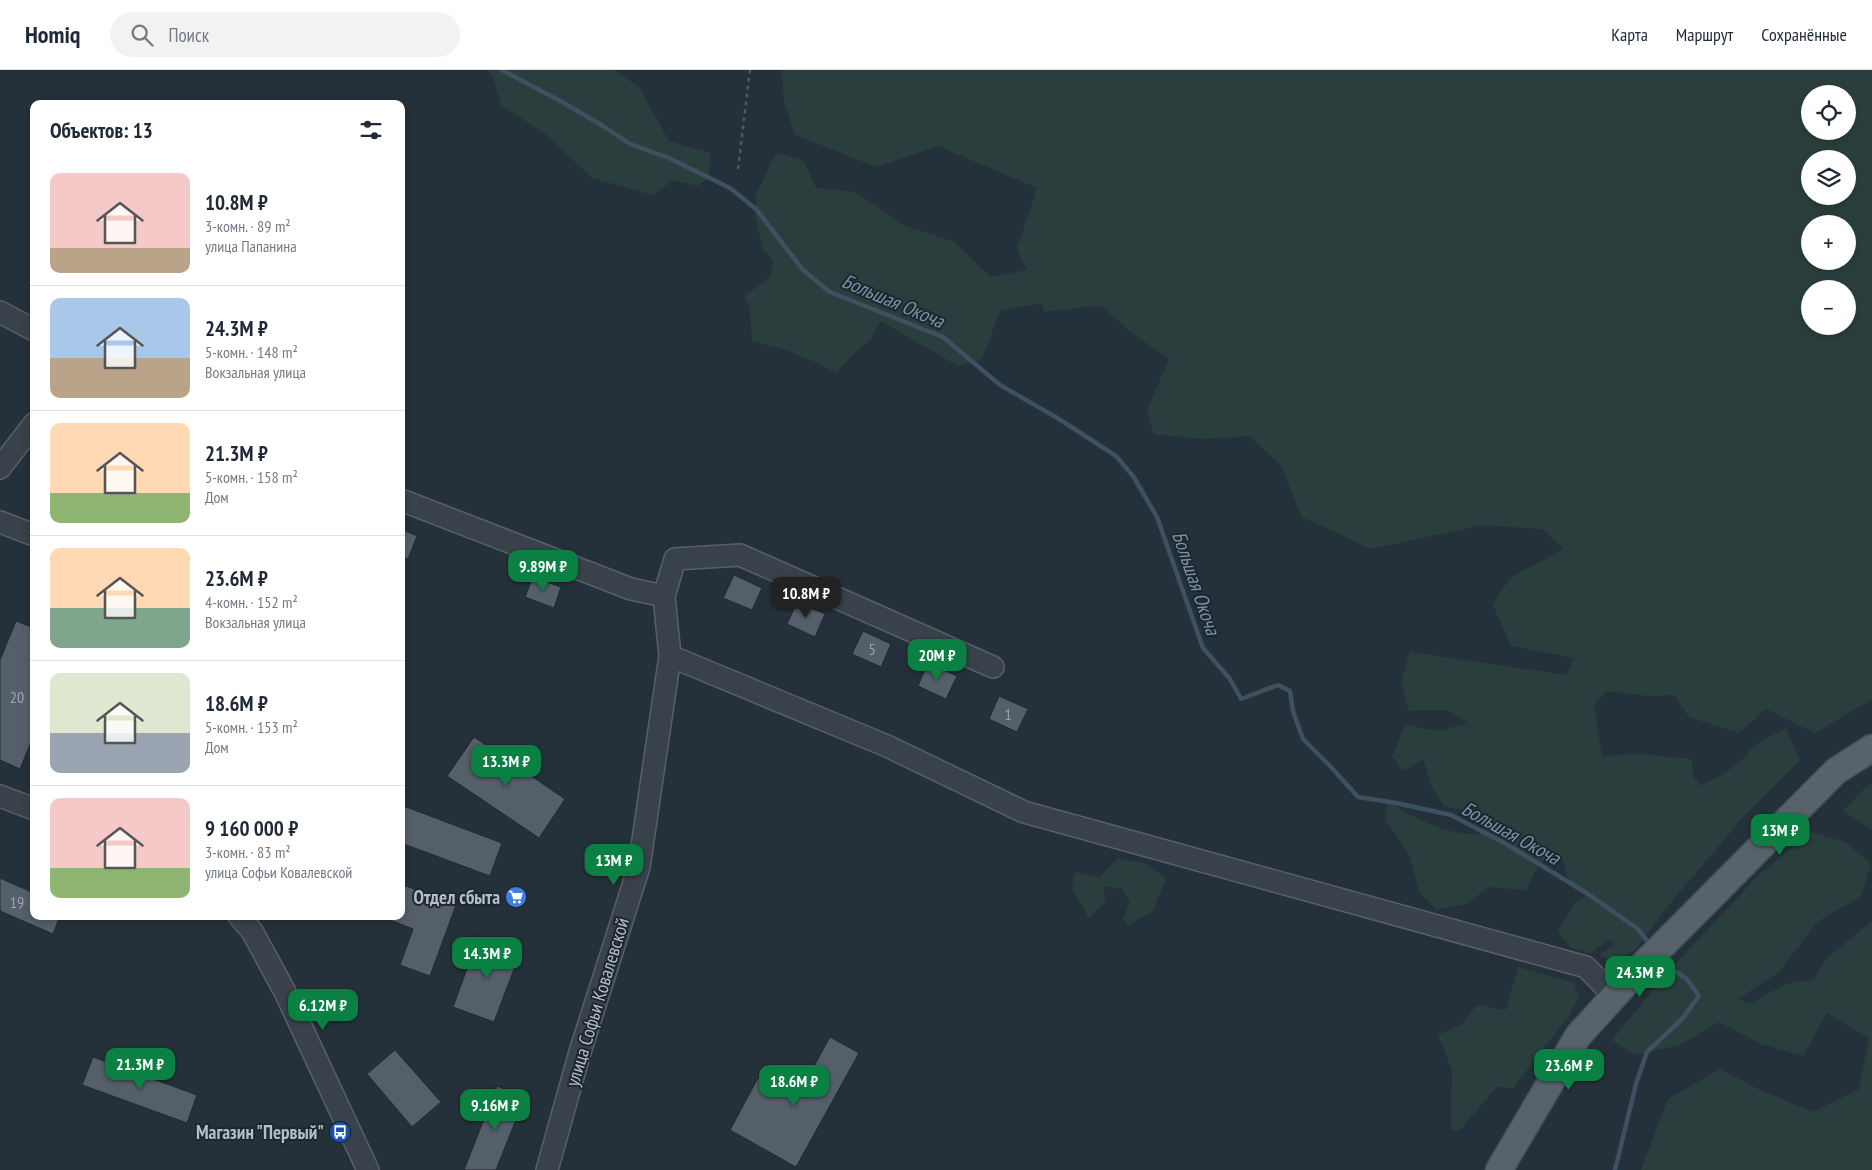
<!DOCTYPE html>
<html lang="ru">
<head>
<meta charset="utf-8">
<style>
	:root { --surface:#fff; --page:#f2f2f3; --text:#1f2937; --muted:#747a83; --line:#e0e1e3; --accent:#0b8043 }
	body { margin:0; font-family:"PT Sans Narrow",sans-serif; background:var(--page); color:var(--text); height:100vh; display:flex; flex-direction:column; font-size:19px; white-space:nowrap }
	* { box-sizing:border-box; margin:0 }
	p { font-size:16px; color:var(--muted) }
	.icon { flex:none; width:28px; height:28px; fill:none; stroke:currentColor; stroke-width:2; stroke-linecap:round; stroke-linejoin:round }
	.map { position:relative; flex:1; overflow:hidden }
	.details { position:absolute; left:30px; top:30px; width:375px; height:820px; display:flex; flex-direction:column; background:var(--surface); border-radius:10px; box-shadow:0 2px 8px #0003 }
	.details>* { flex:none }
	.tools { position:absolute; left:1801px; top:15px; display:grid; gap:10px }
	.tools a { display:grid; place-items:center; width:55px; height:55px; border-radius:50%; background:var(--surface); box-shadow:0 2px 8px #0003; font-size:25px }
	.price { position:absolute; translate:-50% -42px; padding:0 11px; border-radius:10px; background:var(--accent); color:#fff; font-size:16px; line-height:32px; filter:drop-shadow(0 1px 2px #0008) }
	.price::after { content:''; position:absolute; left:50%; top:30px; width:15px; height:11px; margin-left:-8px; background:inherit; clip-path:polygon(0 0,100% 0,50% 100%) }
	.price.on { background:#222; color:#fff }
	ul { padding:0; list-style:none }
	li { display:flex; align-items:center; gap:15px; height:125px; padding:0 20px }
	li+li { border-top:1px solid var(--line) }
	li span { display:grid; place-items:center; flex:none; width:140px; height:100px; border-radius:10px; color:#555 }
	li>.icon { margin-inline-start:auto }
	span .icon { width:60px; height:60px; fill:#fffc; stroke-width:1 }
	li b { font-size:21px }
	h2 { display:flex; justify-content:space-between; align-items:center; height:60px; padding:0 20px; font-size:21px }
	header { display:flex; align-items:center; gap:30px; box-sizing:border-box; height:70px; padding:0 25px; background:var(--surface); border-bottom:1px solid var(--line) }
	header strong { font-size:24px }
	nav { display:flex; gap:28px; margin-inline-start:auto; font-size:18px }
	.search { width:350px; height:45px; background:var(--page); display:flex; align-items:center; gap:12px; box-sizing:border-box; padding:0 18px; border-radius:28px; color:var(--muted); font-size:19px }
	.map>svg:first-child { display:block }
	.green { fill:#2a3f3d; fill-rule:evenodd }
	.lines { fill:none; stroke-linecap:round; stroke-linejoin:round }
	.stream { stroke:#3d5161; stroke-width:4.5 }
	.building { fill:#545f6a; stroke:#202931 }
	.minor-casing { stroke:#576068; stroke-width:24 }
	.major-casing { stroke:#454e56; stroke-width:29 }
	.path { stroke:#495b5b; stroke-width:2.5; stroke-dasharray:4 4; stroke-linecap:butt }
	.minor { stroke:#39424a; stroke-width:21 }
	.major { stroke:#57626a; stroke-width:26 }
	.labels { text-anchor:middle; dominant-baseline:central; stroke-width:4; stroke-linejoin:round; paint-order:stroke }
	.number-label { font-size:16px; fill:#9da6af }
	.poi-label { font-size:19px; font-weight:bold; fill:#b5bdc6; stroke:#1e272f; text-anchor:end }
	.street-label { font-size:19px; fill:#b5bdc6; stroke:#1e272f }
	.water-label { font-size:20px; font-style:italic; fill:#7892a6; stroke:#1e272f }
</style>
</head>
<body>
<header>
<strong>Homiq</strong>
<div class="search"><svg class="icon" aria-label="search" viewBox="0 0 24 24"><circle cx="10" cy="10" r="6"/><path d="M15 15l6 6"/></svg>Поиск</div>
<nav><a>Карта</a><a>Маршрут</a><a>Сохранённые</a></nav>
</header>
<div class="map">
<svg width="1872" height="1100" viewBox="0 0 1872 1100">
	<rect width="100%" height="100%" fill="#25313a"/>
	<path class="green" d="M486 0H614L639 17 669 71 710 83 709 108 697 116 673 110 653 125 592 108 544 63 501 35 492 4Z
		M782 0H1872V629L1815 663 1766 639 1739 663 1689 647 1674 625 1649 626 1607 621 1594 635 1602 686 1639 684 1692 689 1693 706 1701 716 1725 703 1744 688 1755 675 1786 658 1800 690 1746 744 1672 831 1635 880 1614 893 1600 885 1615 873 1609 869 1591 883 1571 878 1557 861 1575 833 1588 824 1568 811 1564 792 1547 789 1539 794 1526 820 1488 817 1467 834 1436 839 1419 822 1409 784 1386 750 1387 731C1416 749 1450 768 1485 763L1479 742 1445 737 1432 718 1423 689 1402 701 1392 686 1405 655 1440 661 1468 653 1448 640 1409 641 1401 611 1410 582 1567 605 1574 588 1511 576 1493 535 1510 508 1563 479 1543 459 1482 455 1371 479 1302 447 1281 396 1250 366 1202 369 1154 364 1147 340 1169 289 1129 261 1101 235 1045 242 1041 233 1000 241 982 289 958 296 881 251 870 270 854 283 836 303C810 287 781 278 752 271L750 239 745 226 770 207 774 191 763 180 756 149V125L776 83 803 90 816 118 855 122 905 156 955 172 990 207 1027 200 1017 179 1037 118 938 76 877 97 795 65 784 32ZM1810 24H1848V61H1810ZM1810 89H1848V126H1810ZM1810 154H1848V191H1810ZM1810 219H1848V256H1810Z
		M1872 714V760L1843 741 1864 719Z
		M1810 762 1845 772 1871 794 1861 826 1817 852 1779 902 1738 929 1750 934 1786 914 1814 909 1827 888 1872 851V1100H1641L1668 1029 1720 999 1760 1020 1813 1042 1859 1019 1869 968 1827 943 1803 986 1761 974 1719 952 1679 975 1635 985 1612 970 1666 904 1758 806Z
		M1118 788 1147 794 1166 809 1152 842 1128 855 1123 849 1130 832 1122 819 1103 816 1106 831 1089 848 1072 819 1075 802 1100 807Z
		M1518 897 1574 913 1579 928 1570 944 1513 1018 1497 1017 1459 1061 1451 1059 1452 1000 1438 965 1462 954 1477 935 1506 940Z"/>
	<g class="lines">
		<path class="stream" d="M502 0 564 33 603 56 630 74 669 88 730 118 756 139 803 200 830 222 943 267 1000 315 1059 349 1116 386 1133 406 1157 447 1203 578 1230 609 1241 629 1278 615 1290 621 1293 641 1303 669 1331 697 1358 727 1396 733 1451 745 1506 774 1588 824 1638 859 1651 876
			M1615 1100 1636 1014 1647 982 1682 949 1699 926 1686 908 1671 899 1661 887"/>
	</g>
	<path class="building" d="M401 459 417 466 408 489 401 486Z
		M734 505 762 518 752 540 723 528Z
		M533 507 561 517 554 538 525 527Z
		M797 532 825 544 815 567 787 554Z
		M16 551 34 558V665L20 699 0 690V590Z
		M863 561 891 574 881 597 852 584Z
		M928 593 957 606 946 629 918 616Z
		M999 626 1028 639 1017 662 989 649Z
		M474 667 565 729 539 768 447 706Z
		M401 735 502 773 490 806 401 773Z
		M0 808 34 823V846H60L53 864 0 841Z
		M401 814 456 835 430 906 400 895 413 859 380 846H401Z
		M479 866 521 881 494 952 453 937Z
		M830 967 859 983 796 1097 730 1060 758 1008 796 1029Z
		M395 980 441 1032 412 1057 367 1004Z
		M93 987 197 1025 187 1053 82 1015Z
		M497 1016 525 1027 496 1100H464Z"/>
	<g class="lines">
		<g class="minor-casing">
			<path id="minor" d="M0 242 34 260
				M0 398 34 354
				M401 430 631 519 664 526 675 489 740 485 993 597
				M0 452 34 465
				M670 586 887 676 1024 742 1586 897 1614 926
				M0 726 34 739
				M239 846 252 861 285 922 368 1100
				M547 1100 580 982 639 797 670 586 664 526"/>
		</g>
		<g class="major-casing">
			<path id="major" d="M1499 1100 1578 966 1636 902 1836 701 1872 678"/>
		</g>
		<path class="path" d="M738 99 750 0"/>
		<use href="#minor" class="minor"/>
		<use href="#major" class="major"/>
	</g>
	<defs>
		<g id="supermarket-disc" transform="scale(1.125)"><circle r="9.5" fill="#3f7fe0" stroke="#1e272f"/><path d="M-6-5.5h2.5l.6 2H6L4.5 2H-2.5L-4.4-4H-6ZM-1.5 3.2a1.3 1.3 0 1 0 .1 0ZM3 3.2a1.3 1.3 0 1 0 .1 0Z" fill="#fff"/></g>
		<g id="bus-disc" transform="scale(1.125)"><circle r="9.5" fill="#1a4fb4" stroke="#1e272f"/><path d="M-5-6H5V4H4V6H2V4H-2V6H-4V4H-5ZM-3.5-4V0h7V-4ZM-3.5 1.2v1.5H-2V1.2ZM2 1.2v1.5H3.5V1.2Z" fill="#fff"/></g>
	</defs>
	<g fill-rule="evenodd">
		<use href="#supermarket-disc" x="516" y="827"/>
		<use href="#bus-disc" x="340" y="1062"/>
	</g>
	<g class="labels">
		<g class="number-label">
			<text x="872" y="579">5</text>
			<text x="17" y="627">20</text>
			<text x="1008" y="644">1</text>
			<text x="17" y="832">19</text>
		</g>
		<g class="poi-label">
			<text x="500" y="827">Отдел сбыта</text>
			<text x="324" y="1062">Магазин "Первый"</text>
		</g>
		<g class="street-label">
			<text transform="translate(597 932) rotate(-73)">улица Софьи Ковалевской</text>
		</g>
		<g class="water-label">
			<text transform="translate(893 231) rotate(23)">Большая Окоча</text>
			<text transform="translate(1196 513) rotate(71)">Большая Окоча</text>
			<text transform="translate(1511 763) rotate(29)">Большая Окоча</text>
		</g>
	</g>
</svg>
<div class="tools">
<a><svg class="icon" aria-label="locate" viewBox="0 0 24 24"><circle cx="12" cy="12" r="6"/><path d="M12 2v4M12 18v4M2 12h4M18 12h4"/></svg></a>
<a><svg class="icon" aria-label="layers" viewBox="0 0 24 24"><path d="M12 4l9 5-9 5-9-5zM3 14l9 5 9-5"/></svg></a>
<a>+</a>
<a>−</a>
</div>
<b class="price" style="left:543px;top:522px">9.89M ₽</b>
<b class="price on" style="left:806px;top:549px">10.8M ₽</b>
<b class="price" style="left:937px;top:611px">20M ₽</b>
<b class="price" style="left:506px;top:717px">13.3M ₽</b>
<b class="price" style="left:1780px;top:786px">13M ₽</b>
<b class="price" style="left:614px;top:816px">13M ₽</b>
<b class="price" style="left:487px;top:909px">14.3M ₽</b>
<b class="price" style="left:1640px;top:928px">24.3M ₽</b>
<b class="price" style="left:323px;top:961px">6.12M ₽</b>
<b class="price" style="left:140px;top:1020px">21.3M ₽</b>
<b class="price" style="left:1569px;top:1021px">23.6M ₽</b>
<b class="price" style="left:794px;top:1037px">18.6M ₽</b>
<b class="price" style="left:495px;top:1061px">9.16M ₽</b>
<section class="details">
<h2>Объектов: 13<svg class="icon" aria-label="filters" viewBox="0 0 24 24"><path d="M4 7h16M4 17h16"/><circle cx="9" cy="7" r="2"/><circle cx="15" cy="17" r="2"/></svg></h2>
<ul>
<li><span style="background:linear-gradient(#f6c9c9 75%,#b9a48a 0)"><svg class="icon" aria-label="home" viewBox="0 0 24 24"><path d="M3 11l9-7 9 7M6 9v11h12V9"/></svg></span><div><b>10.8M ₽</b><p>3-комн. · 89 m²</p><p>улица Папанина</p></div></li>
<li><span style="background:linear-gradient(#a9c7e8 60%,#b9a48a 0)"><svg class="icon" aria-label="home" viewBox="0 0 24 24"><path d="M3 11l9-7 9 7M6 9v11h12V9"/></svg></span><div><b>24.3M ₽</b><p>5-комн. · 148 m²</p><p>Вокзальная улица</p></div></li>
<li><span style="background:linear-gradient(#ffd9b3 70%,#8fb573 0)"><svg class="icon" aria-label="home" viewBox="0 0 24 24"><path d="M3 11l9-7 9 7M6 9v11h12V9"/></svg></span><div><b>21.3M ₽</b><p>5-комн. · 158 m²</p><p>Дом</p></div></li>
<li><span style="background:linear-gradient(#ffd9b3 60%,#7fa58c 0)"><svg class="icon" aria-label="home" viewBox="0 0 24 24"><path d="M3 11l9-7 9 7M6 9v11h12V9"/></svg></span><div><b>23.6M ₽</b><p>4-комн. · 152 m²</p><p>Вокзальная улица</p></div></li>
<li><span style="background:linear-gradient(#dfe7d0 60%,#9aa5b1 0)"><svg class="icon" aria-label="home" viewBox="0 0 24 24"><path d="M3 11l9-7 9 7M6 9v11h12V9"/></svg></span><div><b>18.6M ₽</b><p>5-комн. · 153 m²</p><p>Дом</p></div></li>
<li><span style="background:linear-gradient(#f6c9c9 70%,#8fb573 0)"><svg class="icon" aria-label="home" viewBox="0 0 24 24"><path d="M3 11l9-7 9 7M6 9v11h12V9"/></svg></span><div><b>9 160 000 ₽</b><p>3-комн. · 83 m²</p><p>улица Софьи Ковалевской</p></div></li>
</ul>
</section>
</div>
</body>
</html>
